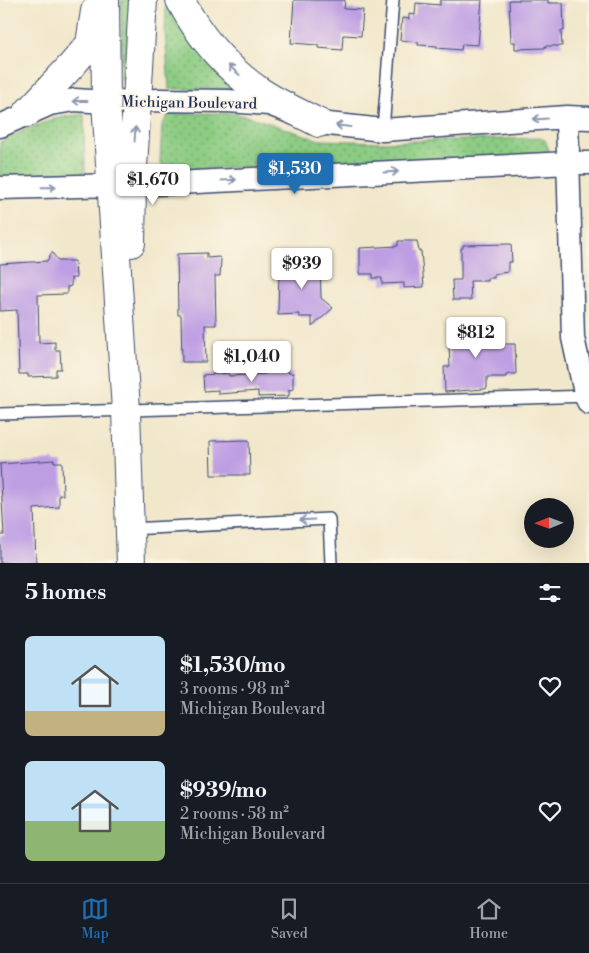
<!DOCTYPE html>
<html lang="en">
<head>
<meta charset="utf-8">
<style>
	:root { --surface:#171b24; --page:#20242c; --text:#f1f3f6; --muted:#9ea1a6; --line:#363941; --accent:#1f6fb2 }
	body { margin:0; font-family:"Libre Bodoni",serif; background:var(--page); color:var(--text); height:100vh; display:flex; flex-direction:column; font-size:19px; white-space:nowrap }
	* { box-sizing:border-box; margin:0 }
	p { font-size:16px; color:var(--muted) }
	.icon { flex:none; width:28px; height:28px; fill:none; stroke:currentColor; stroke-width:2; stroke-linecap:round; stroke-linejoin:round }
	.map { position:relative; height:563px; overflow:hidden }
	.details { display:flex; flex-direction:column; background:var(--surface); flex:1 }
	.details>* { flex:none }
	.needle { width:32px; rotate:269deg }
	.controls { position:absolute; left:524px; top:498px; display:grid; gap:10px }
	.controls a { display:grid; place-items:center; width:50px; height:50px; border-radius:50%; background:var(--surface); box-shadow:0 5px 20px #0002; font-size:25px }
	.price { position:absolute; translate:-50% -42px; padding:0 11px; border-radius:5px; background:#fff; color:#222; font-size:16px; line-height:32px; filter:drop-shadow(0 1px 2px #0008) }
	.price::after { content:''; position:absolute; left:50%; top:30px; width:15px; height:11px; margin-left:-8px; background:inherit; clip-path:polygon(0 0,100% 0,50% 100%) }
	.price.on { background:var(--accent); color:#fff }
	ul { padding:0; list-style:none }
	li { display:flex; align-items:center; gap:15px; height:125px; padding:0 25px }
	li span { display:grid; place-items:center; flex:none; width:140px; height:100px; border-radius:8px; color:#555 }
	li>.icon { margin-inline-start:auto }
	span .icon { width:60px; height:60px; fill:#fffc; stroke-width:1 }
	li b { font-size:21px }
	h2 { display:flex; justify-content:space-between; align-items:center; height:60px; padding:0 25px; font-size:21px }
	.menu { display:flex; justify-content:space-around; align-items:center; height:70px; border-top:1px solid var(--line); background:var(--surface); font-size:14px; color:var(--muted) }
	.menu a { display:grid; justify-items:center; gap:2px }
	.menu .on { color:var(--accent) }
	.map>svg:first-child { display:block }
	.grass { fill:url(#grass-dots); stroke:#547e70 }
	.building { fill:#be9ee3 }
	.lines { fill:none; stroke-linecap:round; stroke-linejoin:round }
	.lane-casing { stroke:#3b4b6e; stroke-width:14 }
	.street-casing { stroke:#3b4b6e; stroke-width:25 }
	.secondary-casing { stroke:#3b4b6e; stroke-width:30 }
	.lane { stroke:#fff; stroke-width:11 }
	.street { stroke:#fff; stroke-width:22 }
	.secondary { stroke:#fff; stroke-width:28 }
	.oneway { stroke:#8d97ae }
	.labels { text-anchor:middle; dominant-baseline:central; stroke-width:4; stroke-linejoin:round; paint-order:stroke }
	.street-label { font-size:15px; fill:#1b2f5e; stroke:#fcf5e5 }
</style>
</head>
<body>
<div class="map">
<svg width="589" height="563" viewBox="0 0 589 563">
	<defs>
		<pattern id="grass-dots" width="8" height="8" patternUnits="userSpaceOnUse" patternTransform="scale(1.25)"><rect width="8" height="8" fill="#8ccc83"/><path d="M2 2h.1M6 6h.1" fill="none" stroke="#72a66e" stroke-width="1.8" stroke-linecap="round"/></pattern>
	</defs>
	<rect width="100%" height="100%" fill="#fcf5e5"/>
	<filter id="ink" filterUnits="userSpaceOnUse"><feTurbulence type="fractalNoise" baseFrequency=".02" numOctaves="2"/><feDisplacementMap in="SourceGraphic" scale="10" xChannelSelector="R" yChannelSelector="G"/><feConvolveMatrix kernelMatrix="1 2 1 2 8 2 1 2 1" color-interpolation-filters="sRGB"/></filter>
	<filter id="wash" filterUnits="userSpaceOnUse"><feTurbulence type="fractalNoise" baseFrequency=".0096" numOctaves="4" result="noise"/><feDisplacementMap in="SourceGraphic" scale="20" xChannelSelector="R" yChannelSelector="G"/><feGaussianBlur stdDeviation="1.12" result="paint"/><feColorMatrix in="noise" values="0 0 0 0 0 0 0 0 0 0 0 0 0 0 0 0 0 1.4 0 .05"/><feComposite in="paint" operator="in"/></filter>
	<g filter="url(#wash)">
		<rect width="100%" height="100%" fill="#f1e7cb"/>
		<path class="grass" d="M121 0H129L126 79H122Z
			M173 4 239 89H169L165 31 166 6Z
			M231 113 251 117 319 140 381 142 540 138 545 140 549 150 546 155 167 170 160 162 162 125 169 114Z
			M84 114 85 173 0 176V142L29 128 57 118Z"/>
		<g id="blocks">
			<path class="building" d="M294 0H345L344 9 363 10 361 36 343 35 342 50 318 48V45L291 43Z
				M440 0H482L478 45 462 44 461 50 437 48V46L418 45V42L400 40 402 18 409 19V14L415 15 416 3 440 5Z
				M509 0H548V3H563L564 31H561L562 46H545V48L515 49V42H511Z
				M398 241H417L419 251H421L424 287 404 288V283L382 284V278H373V274H360V248L398 246Z
				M511 244 512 262H508V272L494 274V278H487V281H470L471 300H453L452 280H461V248H463V245Z
				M52 252 58 261H75L76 278H71V286L67 287V294L38 295 39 343 55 342V350H60L61 369H56V376L28 377V374H19L17 310 0 311V264L47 261Z
				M207 253V258L219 257 221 259 220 276H215L216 325H205L206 362H182L181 315H178L177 254Z
				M296 258H320L321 298 333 308 312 327V317H299V314L278 315 279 267 296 266Z
				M468 321V335L498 334V344H515L516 374H510L506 375V377H487V388L484 389 445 392 444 367H450L448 322Z
				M288 369V373H293V389L289 390V396L258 397V391L218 394V390L204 391 203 375 228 373 229 376 265 374V370Z
				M249 440 250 475H211L210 441Z
				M54 460V462H62L63 495H59V507L34 509 36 563H0V535H4L0 464Z"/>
		</g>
	</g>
	<g filter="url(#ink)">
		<use href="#blocks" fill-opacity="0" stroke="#3b4b6e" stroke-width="1"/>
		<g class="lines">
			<g class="lane-casing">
				<path id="lane" d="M383 130 393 0
					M0 414 589 396
					M130 529 329 519 331 563"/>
			</g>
			<g class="street-casing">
				<path id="street" d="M567 117 573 338 586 397 589 403
					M0 126 50 104 75 100 106 102 159 100 228 101 269 104 319 123 383 130 567 117 589 118
					M0 188 157 184 568 163H589"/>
			</g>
			<g class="secondary-casing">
				<path id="secondary" d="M105 0 106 102 126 410 131 563
					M180 0C199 36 227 69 261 92 279 104 300 113 319 123
					M27 113 72 65 90 44 95 11
					M131 243 132 184 143 0"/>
			</g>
			<use href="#lane" class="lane"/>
			<use href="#street" class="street"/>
			<use href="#secondary" class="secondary"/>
		</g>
		<defs><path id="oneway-shaft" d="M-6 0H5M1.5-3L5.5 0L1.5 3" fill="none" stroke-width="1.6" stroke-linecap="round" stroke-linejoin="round" transform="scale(1.25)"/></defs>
		<g class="oneway">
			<use href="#oneway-shaft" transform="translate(234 70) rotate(-139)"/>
			<use href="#oneway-shaft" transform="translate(80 101) rotate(-180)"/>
			<use href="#oneway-shaft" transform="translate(540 119) rotate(176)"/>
			<use href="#oneway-shaft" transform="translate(343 126) rotate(-173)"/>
			<use href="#oneway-shaft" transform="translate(135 134) rotate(-87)"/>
			<use href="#oneway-shaft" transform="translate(391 172) rotate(-3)"/>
			<use href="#oneway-shaft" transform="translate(229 180) rotate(-3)"/>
			<use href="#oneway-shaft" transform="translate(49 187) rotate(-1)"/>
			<use href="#oneway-shaft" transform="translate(307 520) rotate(177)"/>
		</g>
	</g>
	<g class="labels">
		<g class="street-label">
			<text transform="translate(189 103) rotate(1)">Michigan Boulevard</text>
		</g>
	</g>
</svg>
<div class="controls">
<a><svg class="needle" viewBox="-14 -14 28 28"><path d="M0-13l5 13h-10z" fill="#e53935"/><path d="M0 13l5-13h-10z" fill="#9ea1a6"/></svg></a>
</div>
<b class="price on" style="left:295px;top:195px">$1,530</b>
<b class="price" style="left:153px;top:206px">$1,670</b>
<b class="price" style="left:302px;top:290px">$939</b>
<b class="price" style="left:476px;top:359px">$812</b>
<b class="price" style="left:252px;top:383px">$1,040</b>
</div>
<section class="details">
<h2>5 homes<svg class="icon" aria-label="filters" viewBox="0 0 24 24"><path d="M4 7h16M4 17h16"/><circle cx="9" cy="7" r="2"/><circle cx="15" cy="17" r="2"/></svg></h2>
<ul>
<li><span style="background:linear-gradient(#bfe0f5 75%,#c2b280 0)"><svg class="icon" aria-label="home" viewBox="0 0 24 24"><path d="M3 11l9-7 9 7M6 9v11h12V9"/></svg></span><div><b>$1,530/mo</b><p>3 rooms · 98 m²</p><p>Michigan Boulevard</p></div><svg class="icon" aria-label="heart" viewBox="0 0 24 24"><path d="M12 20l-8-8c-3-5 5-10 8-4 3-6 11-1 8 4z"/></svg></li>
<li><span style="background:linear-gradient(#bfe0f5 60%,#8fb573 0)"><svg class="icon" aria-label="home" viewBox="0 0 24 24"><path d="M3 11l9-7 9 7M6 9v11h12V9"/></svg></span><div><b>$939/mo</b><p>2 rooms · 58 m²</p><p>Michigan Boulevard</p></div><svg class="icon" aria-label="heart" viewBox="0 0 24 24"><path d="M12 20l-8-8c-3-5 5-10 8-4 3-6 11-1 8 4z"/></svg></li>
</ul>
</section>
<nav class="menu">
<a class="on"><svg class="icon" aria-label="map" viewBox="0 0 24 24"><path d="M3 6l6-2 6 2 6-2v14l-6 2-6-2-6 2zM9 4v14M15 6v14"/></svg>Map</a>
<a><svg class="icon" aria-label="saved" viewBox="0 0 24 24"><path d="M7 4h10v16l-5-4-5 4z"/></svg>Saved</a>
<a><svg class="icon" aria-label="home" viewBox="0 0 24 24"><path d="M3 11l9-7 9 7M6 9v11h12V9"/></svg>Home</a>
</nav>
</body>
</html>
